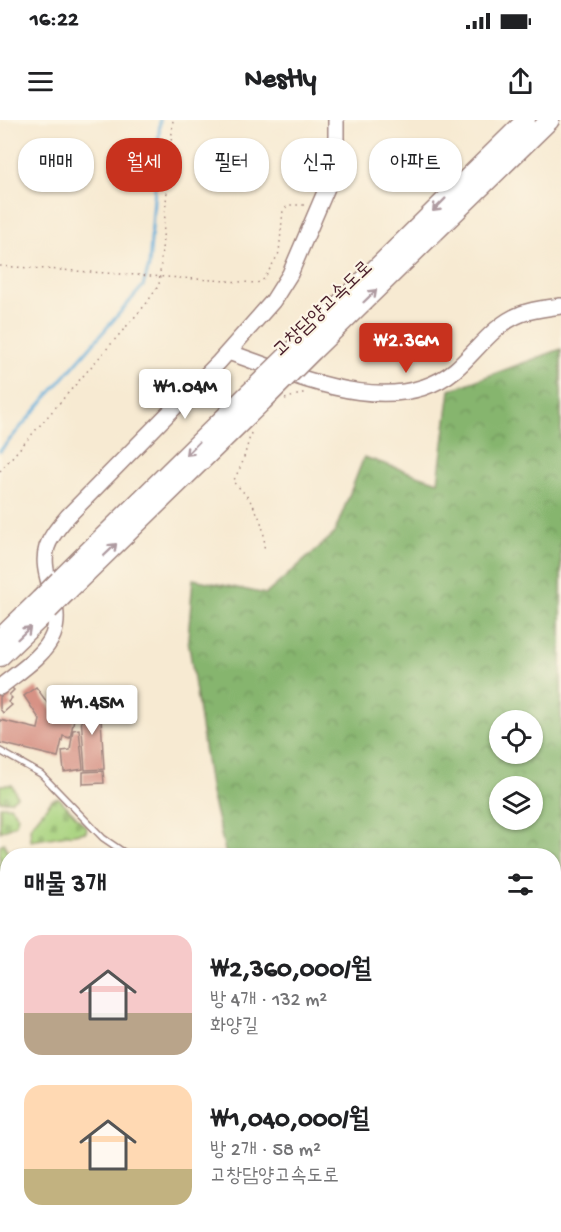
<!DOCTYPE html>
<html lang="ko">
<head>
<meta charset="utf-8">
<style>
	:root { --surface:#fff; --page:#f6f6f6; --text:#202124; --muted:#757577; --accent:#c8321e }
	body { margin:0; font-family:"Gochi Hand","Poor Story",sans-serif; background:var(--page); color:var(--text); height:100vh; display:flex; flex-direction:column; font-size:22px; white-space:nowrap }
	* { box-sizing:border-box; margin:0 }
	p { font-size:20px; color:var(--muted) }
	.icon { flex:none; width:33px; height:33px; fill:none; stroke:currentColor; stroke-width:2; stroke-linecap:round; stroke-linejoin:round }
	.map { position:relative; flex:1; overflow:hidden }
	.drawer { position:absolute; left:0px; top:728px; width:561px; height:386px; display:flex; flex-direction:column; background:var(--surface); border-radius:24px 24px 0 0; box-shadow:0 2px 4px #0004 }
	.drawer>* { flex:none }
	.hud { position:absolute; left:18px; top:18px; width:525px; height:54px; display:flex; gap:12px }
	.tools { position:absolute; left:489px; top:590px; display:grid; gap:12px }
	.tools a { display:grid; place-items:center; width:54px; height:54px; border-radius:50%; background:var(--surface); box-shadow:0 2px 4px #0004; font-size:30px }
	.price { position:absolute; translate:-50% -51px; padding:0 14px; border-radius:6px; background:#fff; color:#222; font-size:20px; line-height:39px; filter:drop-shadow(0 2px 3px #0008) }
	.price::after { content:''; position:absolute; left:50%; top:36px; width:18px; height:14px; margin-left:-9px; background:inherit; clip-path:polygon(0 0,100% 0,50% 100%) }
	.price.on { background:var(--accent); color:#fff }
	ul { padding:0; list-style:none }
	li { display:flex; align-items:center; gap:18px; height:150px; padding:0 24px }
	li span { display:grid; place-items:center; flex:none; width:168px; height:120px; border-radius:18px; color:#555 }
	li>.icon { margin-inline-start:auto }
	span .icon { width:72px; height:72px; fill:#fffc; stroke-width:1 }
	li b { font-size:26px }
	h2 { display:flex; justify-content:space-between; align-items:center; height:72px; padding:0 24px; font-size:26px }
	.tag { padding:0 21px; border-radius:24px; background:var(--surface); box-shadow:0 2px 4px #0004; font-size:21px; line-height:54px }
	.tag.on { background:var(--accent); color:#fff }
	.status { display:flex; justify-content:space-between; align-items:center; height:42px; padding:0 30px; background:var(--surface); direction:ltr }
	.status svg { height:16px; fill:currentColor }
	header { display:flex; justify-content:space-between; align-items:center; height:78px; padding:0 24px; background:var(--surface); font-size:27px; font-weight:800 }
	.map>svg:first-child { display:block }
	.forest { fill:url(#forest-crowns); stroke:#686a4c; stroke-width:1.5; fill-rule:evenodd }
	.cemetery { fill:url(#cemetery-stones); stroke:#797955; stroke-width:1.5 }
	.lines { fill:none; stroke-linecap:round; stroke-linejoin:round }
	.stream { stroke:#61abd9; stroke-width:3 }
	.building { fill:#d79285 }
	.lane-casing { stroke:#a0847e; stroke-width:8 }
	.street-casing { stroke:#a0847e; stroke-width:14 }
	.secondary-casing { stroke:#a0847e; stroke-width:18 }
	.highway-casing { stroke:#a0847e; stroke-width:21 }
	.path { stroke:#a0847e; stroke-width:1.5; stroke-dasharray:1.5 4.5; stroke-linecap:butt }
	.lane { stroke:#fff; stroke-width:5 }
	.street { stroke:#fff; stroke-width:10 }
	.secondary { stroke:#fff; stroke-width:15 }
	.highway { stroke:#fff; stroke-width:18 }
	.highway-bridge-casing { stroke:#a0847e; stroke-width:21; stroke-linecap:butt }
	.highway-bridge { stroke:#fff; stroke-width:18 }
	.oneway { stroke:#ae9aa0 }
	.labels { text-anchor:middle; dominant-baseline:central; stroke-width:4.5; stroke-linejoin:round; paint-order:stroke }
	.street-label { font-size:20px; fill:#4a1f2b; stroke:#fcf5e5 }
</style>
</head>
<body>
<div class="status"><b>16:22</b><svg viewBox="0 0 49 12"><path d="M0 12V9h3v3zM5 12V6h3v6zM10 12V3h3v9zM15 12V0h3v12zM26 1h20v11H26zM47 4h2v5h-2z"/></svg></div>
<header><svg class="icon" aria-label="menu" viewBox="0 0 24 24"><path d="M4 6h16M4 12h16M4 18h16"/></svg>Nestly<svg class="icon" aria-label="share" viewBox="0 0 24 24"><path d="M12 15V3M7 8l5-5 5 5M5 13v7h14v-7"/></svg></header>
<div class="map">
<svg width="561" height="1112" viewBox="0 0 561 1112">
	<defs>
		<pattern id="forest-crowns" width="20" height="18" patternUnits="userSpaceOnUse" patternTransform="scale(1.5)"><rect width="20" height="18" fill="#86b56e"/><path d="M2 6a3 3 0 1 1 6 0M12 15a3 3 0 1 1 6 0" fill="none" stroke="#70935b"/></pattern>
		<pattern id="cemetery-stones" width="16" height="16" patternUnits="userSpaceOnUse" patternTransform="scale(1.5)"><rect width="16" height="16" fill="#a8d37f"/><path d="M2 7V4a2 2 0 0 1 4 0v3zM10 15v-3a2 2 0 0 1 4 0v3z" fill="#92b56e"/></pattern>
	</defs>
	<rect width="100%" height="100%" fill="#fcf5e5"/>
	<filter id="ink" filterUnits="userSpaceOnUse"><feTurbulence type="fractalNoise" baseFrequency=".0167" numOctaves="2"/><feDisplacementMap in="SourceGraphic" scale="12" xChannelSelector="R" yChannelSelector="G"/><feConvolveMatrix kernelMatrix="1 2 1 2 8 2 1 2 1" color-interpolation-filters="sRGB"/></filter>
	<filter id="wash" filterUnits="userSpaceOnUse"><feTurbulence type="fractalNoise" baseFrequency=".008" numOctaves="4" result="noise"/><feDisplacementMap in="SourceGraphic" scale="24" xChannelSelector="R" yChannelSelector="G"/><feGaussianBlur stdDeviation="1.35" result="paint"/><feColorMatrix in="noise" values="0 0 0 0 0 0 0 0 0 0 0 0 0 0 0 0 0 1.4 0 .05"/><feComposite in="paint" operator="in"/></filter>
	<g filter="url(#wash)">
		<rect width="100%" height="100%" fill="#f7ead2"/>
		<path class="forest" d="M561 229V946L554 938V735H226L211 673 188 519 193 459 266 474 334 414 364 337 438 362 450 270ZM500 600H532V633H500ZM500 666H532V699H500Z
			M7 850V951L0 949V857Z
			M20 1106H435L437 1112H32Z"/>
		<path class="cemetery" d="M0 665H12L17 676 11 681H0Z
			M59 678 87 708 86 712 31 721 30 707 52 680Z
			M0 686H10L18 696 16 704 0 712Z
			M4 723 9 735 7 767 0 769V725Z"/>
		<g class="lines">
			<path class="stream" d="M0 331 143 166 149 146 160 0"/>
		</g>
		<g id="blocks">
			<path class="building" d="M11 567 14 570 9 575 12 578 8 582 12 585 3 593 0 589V577Z
				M36 567 56 595 74 599 70 618 63 616 58 637 0 623V600L38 609 40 600 24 576Z
				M100 582 104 649 85 650 80 583Z
				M79 609 83 649 64 652 62 631 70 630 73 610Z
				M103 651 104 663 83 664V652Z"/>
		</g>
	</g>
	<g filter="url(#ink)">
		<use href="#blocks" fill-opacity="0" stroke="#a0847e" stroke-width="1.5"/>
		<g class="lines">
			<g class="lane-casing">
				<path id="lane" d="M0 631 41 654 103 718 128 735"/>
			</g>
			<g class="street-casing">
				<path id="street" d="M0 983H8"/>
			</g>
			<g class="secondary-casing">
				<path id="secondary" d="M228 232C293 254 392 302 455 250 476 232 494 204 521 194 533 189 548 188 561 186
					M0 567C17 553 45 536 53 515 65 485 38 456 47 427 51 415 60 406 68 396L219 242 273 181 290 154 332 56 336 36V0"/>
			</g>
			<g class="highway-casing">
				<path id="highway" d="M300 223 526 0
					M313 231 550 0
					M59 460 249 273
					M68 471 263 281
					M0 518 40 479
					M0 537 49 490"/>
			</g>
			<path class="path" d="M0 146 257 163 264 159 279 133 283 90 289 85H307
				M285 279 306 272
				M251 313 242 344 233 362C252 378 267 404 264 429
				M0 351 146 184 159 165 173 0
				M554 1040 561 1042
				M425 1106 427 1112
				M383 1112 391 1106
				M431 1112 440 1106"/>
			<use href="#lane" class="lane"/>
			<use href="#street" class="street"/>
			<use href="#secondary" class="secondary"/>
			<use href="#highway" class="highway"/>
			<g class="highway-bridge-casing">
				<path id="highway-bridge" d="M249 273 300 223
					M263 281 313 231
					M40 479 59 460
					M49 490 68 471"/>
			</g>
			<use href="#highway-bridge" class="highway-bridge"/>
		</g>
		<defs><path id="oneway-shaft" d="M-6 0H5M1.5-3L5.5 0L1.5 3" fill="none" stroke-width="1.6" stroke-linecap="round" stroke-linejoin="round" transform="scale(1.5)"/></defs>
		<g class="oneway">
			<use href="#oneway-shaft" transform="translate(439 85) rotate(135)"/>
			<use href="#oneway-shaft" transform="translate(370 176) rotate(-44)"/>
			<use href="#oneway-shaft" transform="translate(192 329) rotate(135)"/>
			<use href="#oneway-shaft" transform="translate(110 430) rotate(-44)"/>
			<use href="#oneway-shaft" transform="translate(24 513) rotate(-44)"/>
		</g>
	</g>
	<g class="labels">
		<g class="street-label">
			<text transform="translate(324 190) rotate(-44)">고창담양고속도로</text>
		</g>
	</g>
</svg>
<div class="tools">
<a><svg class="icon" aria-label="locate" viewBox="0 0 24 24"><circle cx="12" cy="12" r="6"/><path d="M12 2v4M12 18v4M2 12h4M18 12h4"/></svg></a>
<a><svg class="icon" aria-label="layers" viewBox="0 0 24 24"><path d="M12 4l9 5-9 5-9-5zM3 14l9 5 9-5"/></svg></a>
</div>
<b class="price on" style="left:406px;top:254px">₩2.36M</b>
<b class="price" style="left:185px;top:300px">₩1.04M</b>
<b class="price" style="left:92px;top:616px">₩1.45M</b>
<div class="hud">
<a class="tag">매매</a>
<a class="tag on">월세</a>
<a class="tag">필터</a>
<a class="tag">신규</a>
<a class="tag">아파트</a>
</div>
<section class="drawer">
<h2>매물 3개<svg class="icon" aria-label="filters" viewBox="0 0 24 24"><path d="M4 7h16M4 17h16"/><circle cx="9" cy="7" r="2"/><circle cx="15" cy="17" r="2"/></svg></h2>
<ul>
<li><span style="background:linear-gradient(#f6c9c9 65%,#b9a48a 0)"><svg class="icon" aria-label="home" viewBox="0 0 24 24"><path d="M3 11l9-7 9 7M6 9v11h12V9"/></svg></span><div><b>₩2,360,000/월</b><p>방 4개 · 132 m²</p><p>화양길</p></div></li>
<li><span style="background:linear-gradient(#ffd9b3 70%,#c2b280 0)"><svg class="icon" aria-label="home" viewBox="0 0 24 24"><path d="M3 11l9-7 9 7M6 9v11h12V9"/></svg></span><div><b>₩1,040,000/월</b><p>방 2개 · 58 m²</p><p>고창담양고속도로</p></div></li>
</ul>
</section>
</div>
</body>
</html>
